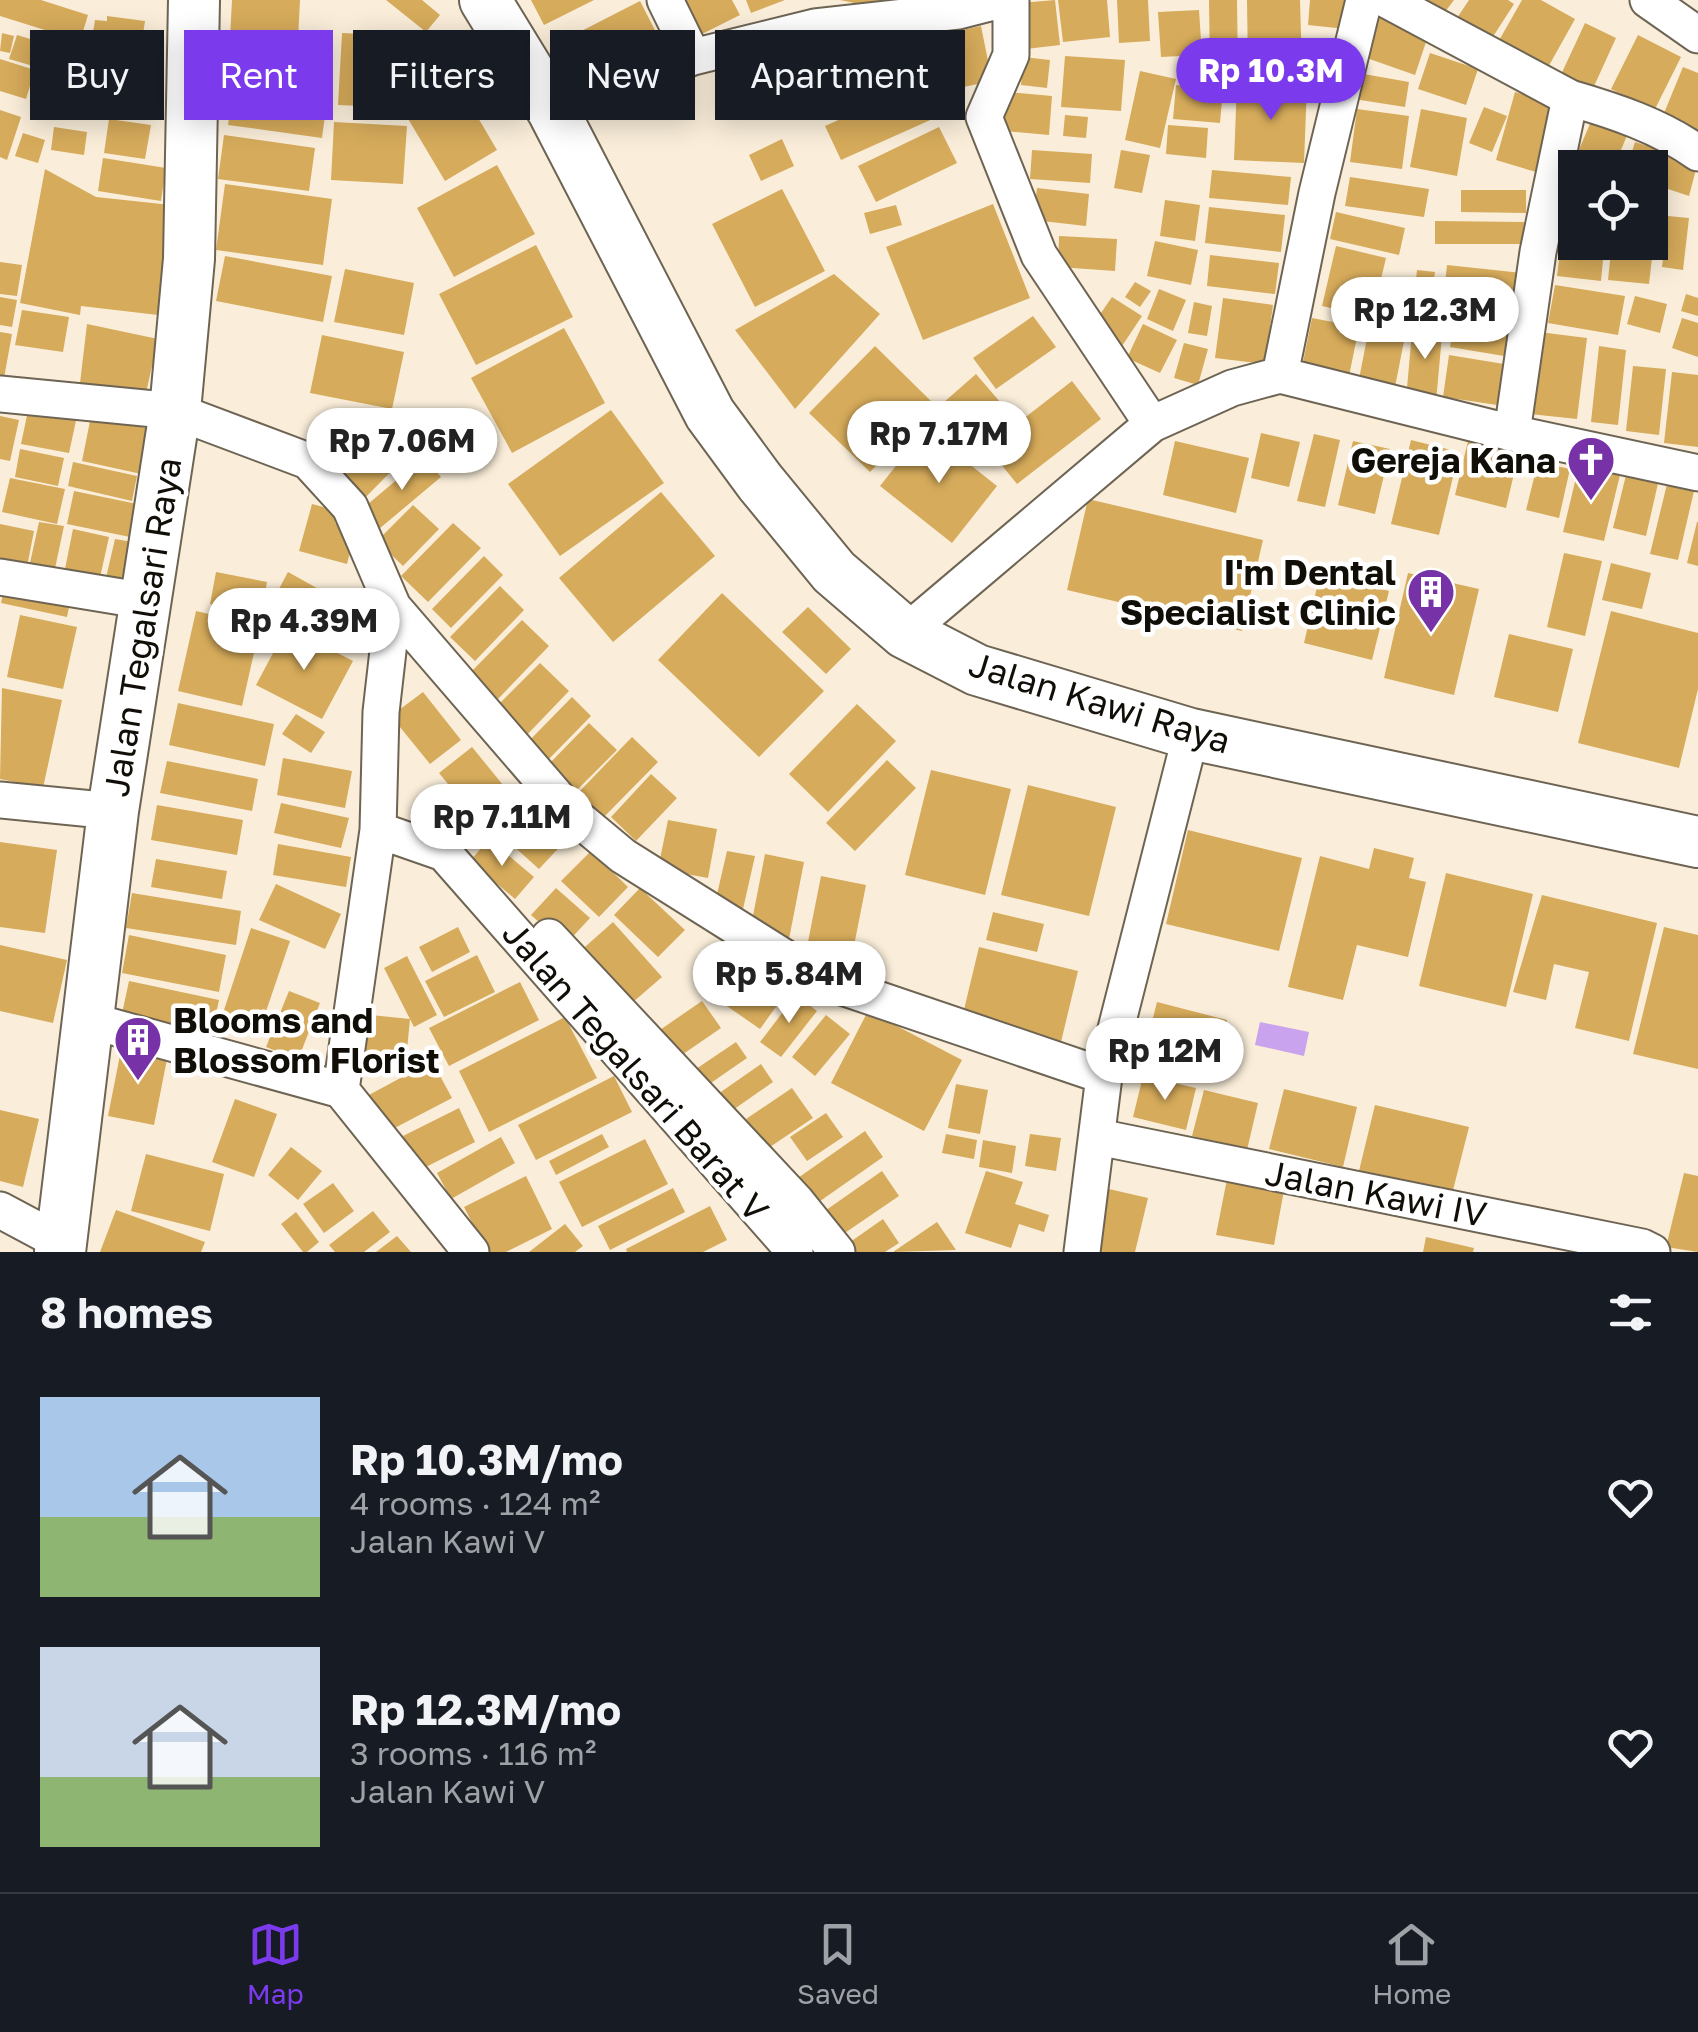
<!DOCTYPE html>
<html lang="en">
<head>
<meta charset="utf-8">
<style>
	:root { --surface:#171b24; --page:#20242c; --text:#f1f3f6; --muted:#9ea1a6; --line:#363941; --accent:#7c3aed }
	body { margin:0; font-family:"Golos Text",sans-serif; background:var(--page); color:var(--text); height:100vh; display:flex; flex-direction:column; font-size:38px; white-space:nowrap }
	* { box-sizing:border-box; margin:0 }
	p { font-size:32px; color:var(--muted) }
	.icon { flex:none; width:55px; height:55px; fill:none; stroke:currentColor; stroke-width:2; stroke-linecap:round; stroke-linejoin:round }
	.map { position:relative; height:1252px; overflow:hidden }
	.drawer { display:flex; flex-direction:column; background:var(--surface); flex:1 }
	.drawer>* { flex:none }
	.top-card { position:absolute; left:30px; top:30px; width:1000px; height:90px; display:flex; gap:20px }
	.buttons { position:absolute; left:1558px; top:150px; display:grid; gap:20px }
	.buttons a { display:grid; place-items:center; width:110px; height:110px; border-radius:0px; background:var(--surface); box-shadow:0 5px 25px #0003; font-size:50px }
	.price { position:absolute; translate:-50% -85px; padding:0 22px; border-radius:35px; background:#fff; color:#222; font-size:32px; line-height:65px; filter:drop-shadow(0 2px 5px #0008) }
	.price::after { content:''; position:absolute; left:50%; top:60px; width:30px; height:22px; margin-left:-15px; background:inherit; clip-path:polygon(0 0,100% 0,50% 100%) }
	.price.active { background:var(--accent); color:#fff }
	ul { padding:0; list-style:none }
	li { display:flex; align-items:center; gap:30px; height:250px; padding:0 40px }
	li span { display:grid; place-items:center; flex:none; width:280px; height:200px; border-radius:0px; color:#555 }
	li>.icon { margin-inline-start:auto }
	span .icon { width:120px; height:120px; fill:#fffc; stroke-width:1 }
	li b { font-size:42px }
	h2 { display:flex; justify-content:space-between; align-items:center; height:120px; padding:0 40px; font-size:42px }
	.tag { padding:0 35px; border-radius:0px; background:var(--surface); box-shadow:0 5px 25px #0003; font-size:35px; line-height:90px }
	.tag.active { background:var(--accent); color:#fff }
	.dock { display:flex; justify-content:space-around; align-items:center; height:140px; border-top:2px solid var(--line); background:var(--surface); font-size:28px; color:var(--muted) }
	.dock a { display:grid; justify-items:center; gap:5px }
	.dock .active { color:var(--accent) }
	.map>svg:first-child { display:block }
	.water { fill:#c9a3ed }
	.building { fill:#d6ab5b }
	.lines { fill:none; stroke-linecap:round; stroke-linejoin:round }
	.minor-casing { stroke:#6e6453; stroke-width:39 }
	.secondary-casing { stroke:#6e6453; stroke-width:54 }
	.minor { stroke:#fff; stroke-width:35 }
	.secondary { stroke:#fff; stroke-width:50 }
	.labels { text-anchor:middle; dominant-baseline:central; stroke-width:9; stroke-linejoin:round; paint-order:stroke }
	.poi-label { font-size:35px; font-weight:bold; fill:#110e07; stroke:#fff; text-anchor:end }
	.street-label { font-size:35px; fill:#110e07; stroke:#fff }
</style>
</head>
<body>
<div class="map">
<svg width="1698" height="1252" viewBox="0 0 1698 1252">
	<rect width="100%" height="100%" fill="#faeeda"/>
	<path class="water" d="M1260 1022 1309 1032 1304 1056 1255 1045Z"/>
	<path class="building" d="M0 0H41L88 15 80 41 0 16Z
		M232 0H300L297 60 229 57Z
		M386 0H422L440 15 426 32Z
		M531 0H594L544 25Z
		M676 0H732L740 15 696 37Z
		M746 0H785L751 13Z
		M840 0H899L897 12Z
		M1055 0 1060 45 1026 49 1021 3Z
		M1058 0H1107L1110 37 1063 42Z
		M1117 0H1148L1150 41 1119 43Z
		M1209 0H1237L1238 70H1210Z
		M1247 0H1300L1302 67 1248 68Z
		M1310 0H1348L1346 29 1308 25Z
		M1419 0H1454L1442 16Z
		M1469 0H1508L1514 4 1487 46 1453 24Z
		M1522 0H1541L1575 19 1542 78 1493 51Z
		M640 1 659 38 576 82 556 44Z
		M1199 10 1202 55 1161 57 1158 12Z
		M1376 12 1430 30 1415 75 1361 56Z
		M107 16 145 21 138 68 102 63 103 54 90 52 95 20 107 21Z
		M1585 23 1616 38 1590 95 1558 81Z
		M981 26 992 81 954 89 943 34Z
		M2 33 14 36 10 53 0 51Z
		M342 33 411 36 408 108 338 105Z
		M921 33 923 75 892 77 889 35Z
		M17 35 47 44 40 68 9 59Z
		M1638 35 1681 57 1654 111 1611 89Z
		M50 40 73 45 72 50 98 55 95 68 68 62 66 77 44 73Z
		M872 47 884 86 855 95 843 56Z
		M823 51 843 99 812 112 792 64Z
		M1430 53 1478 69 1466 105 1418 89Z
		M1065 56 1125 60 1121 111 1061 107Z
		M1023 57 1050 60 1047 88 1021 85Z
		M0 59 35 70 26 99 0 91Z
		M72 64 101 71 92 111 63 105Z
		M787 64 790 81 755 88 751 70Z
		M1683 67 1698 73V132L1662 118Z
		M1140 71 1176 79 1160 148 1125 140Z
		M1358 73 1409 82 1405 107 1354 99Z
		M234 80 328 93 322 138 228 125Z
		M921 83 937 117 841 160 825 126Z
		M1237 83 1307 85 1304 163 1234 160Z
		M1176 85 1223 89 1220 123 1173 119Z
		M460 87 497 150 445 181 407 117Z
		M1007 92 1052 96 1049 135 1004 131Z
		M1515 92 1555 104 1536 172 1496 160Z
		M1484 107 1507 116 1492 152 1469 143Z
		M1357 109 1409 116 1402 169 1350 162Z
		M1421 109 1467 118 1457 176 1410 167Z
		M0 110 21 117 7 160 0 157Z
		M1065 115 1088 117 1086 138 1063 136Z
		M109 119 151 125 145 159 104 153Z
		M1592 119 1628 133 1614 167 1578 152Z
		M334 122 407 126 403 184 331 180Z
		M1168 125 1208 128 1206 158 1166 154Z
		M54 127 87 132 84 155 51 150Z
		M939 127 957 163 876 202 858 166Z
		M23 133 45 140 38 163 15 156Z
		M224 135 315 148 309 191 218 179Z
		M782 139 794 166 761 181 749 155Z
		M1635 142 1698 162 1689 196 1650 183V168H1627Z
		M1032 150 1092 154 1090 183 1030 179Z
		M1121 150 1150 155 1142 193 1114 188Z
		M103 158 166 168 161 201 98 191Z
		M497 165 535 234 454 277 417 208Z
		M45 169 96 197 171 205 158 315 81 306 80 315 20 303Z
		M1212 170 1291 177 1288 205 1209 198Z
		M1350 177 1429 189 1424 217 1345 206Z
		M225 184 332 199 323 265 216 250Z
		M1037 188 1089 194 1086 226 1033 220Z
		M782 189 825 271 755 307 712 224Z
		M1461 190H1526V213L1461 212Z
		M1558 192 1575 194V241L1552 238Z
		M1650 197 1659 198 1649 284 1608 280 1612 242H1650Z
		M1165 200 1200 205 1195 241 1160 236Z
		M993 204 1030 298 923 340 886 247Z
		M896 205 902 225 870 234 864 213Z
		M1209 207 1285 215 1281 252 1205 243Z
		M1336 212 1405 228 1399 255 1330 239Z
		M1668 216 1689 218 1683 270 1662 267Z
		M1435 221 1524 222V244H1435Z
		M1059 236 1117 239 1115 271 1058 267Z
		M1155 241 1198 250 1191 285 1147 276Z
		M536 245 573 317 476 365 439 294Z
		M1561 245 1604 250 1601 281 1557 276Z
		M1336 246 1386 258 1372 317 1322 306Z
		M1210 255 1279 263 1275 294 1207 286Z
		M225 256 332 276 323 322 216 301Z
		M0 262 22 265 17 296 0 294Z
		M1447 265 1522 273 1519 310 1443 302Z
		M345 269 414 283 404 335 334 322Z
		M1417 270 1435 272 1431 300 1414 298Z
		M834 274 880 314 795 409 735 330Z
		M1135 282 1151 291 1140 307 1125 297Z
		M1555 285 1625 296 1618 335 1548 323Z
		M1159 289 1186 300 1173 331 1147 319Z
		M1686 294 1698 298V316L1681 311Z
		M1635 296 1667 304 1660 333 1627 324Z
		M0 297 17 300 12 327 0 325Z
		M1112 297 1142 316 1122 346 1092 326Z
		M1223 298 1273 305 1265 364 1215 358Z
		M1194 302 1212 306 1207 336 1188 333Z
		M1457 309 1517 319 1510 357 1450 347Z
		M22 310 69 317 63 352 15 345Z
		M1033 316 1056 347 996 389 973 358Z
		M1312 318 1359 327 1348 381 1301 372Z
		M1682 318 1698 323V357L1672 348Z
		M1413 321 1443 324 1436 402 1406 399Z
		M1370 323 1406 331 1394 392 1358 384Z
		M87 324 158 339 146 393 80 383Z
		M1143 324 1177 340 1160 373 1127 358Z
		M564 328 605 403 512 453 471 378Z
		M0 332 12 334 4 378H0Z
		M1539 332 1587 338 1577 419 1530 414Z
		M322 335 404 352 392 409 310 393Z
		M1184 343 1208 349 1198 385 1174 378Z
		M875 346 936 406 870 472 809 413Z
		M1599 346 1626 350 1618 425 1591 422Z
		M1449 355 1510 365 1504 406 1443 397Z
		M1633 366 1666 369 1659 435 1626 431Z
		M1672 372 1698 375V447L1664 443Z
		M976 374 1007 410 974 439 943 403Z
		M1072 381 1101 419 1017 484 987 447Z
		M29 406 77 416 69 453 21 444Z
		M354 410 404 458 362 501 312 453Z
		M611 410 664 483 560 556 508 484Z
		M0 416 19 420 10 461 0 459Z
		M91 416 155 430 146 475 82 461Z
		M925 429 997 486 952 543 880 486Z
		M1261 433 1300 442 1289 487 1251 478Z
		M1314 434 1340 440 1325 507 1297 501Z
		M1411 440 1459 452 1439 535 1391 524Z
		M1175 441 1249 458 1236 513 1163 495Z
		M1353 441 1390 449 1375 514 1338 505Z
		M1468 441 1519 452 1506 508 1455 495Z
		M20 449 64 458 58 486 15 477Z
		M424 457 441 477 379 529 362 509Z
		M73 462 137 476 132 501 68 486Z
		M1538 462 1570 469 1559 518 1526 510Z
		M1579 465 1620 475 1604 541 1563 532Z
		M1627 471 1659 479 1646 536 1613 528Z
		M10 478 65 489 57 524 2 512Z
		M1667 484 1694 491 1678 560 1650 554Z
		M74 491 137 504 130 537 67 524Z
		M661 492 715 556 613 642 559 578Z
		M1088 499 1263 540 1242 631 1067 590Z
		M312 504 338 511 335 523 356 528 347 564 299 551Z
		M413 505 439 529 403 566 377 541Z
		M39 522 64 526 53 578 28 572Z
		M1697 522H1698V566L1687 563Z
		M453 523 481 548 428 602 401 576Z
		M0 524 34 531 27 567 0 562Z
		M73 529 109 537 99 582 64 574Z
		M115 539 133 542 124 586 105 582Z
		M1564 553 1602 561 1585 636 1547 627Z
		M484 556 503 575 451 628 432 609Z
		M1611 563 1651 573 1642 609 1602 600Z
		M216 572 267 582 261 614 210 604Z
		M288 572 324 592 307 621 272 602Z
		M1408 573 1479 589 1454 695 1384 678Z
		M1320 574 1389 591 1372 660 1304 643Z
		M5 583 71 598 67 617 1 603Z
		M500 586 524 610 475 661 450 637Z
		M722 593 824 691 759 757 658 660Z
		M808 607 851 649 826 674 782 632Z
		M196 611 260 626 242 706 178 691Z
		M1611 611 1698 633V689L1679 768 1578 743Z
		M20 615 77 627 63 689 7 677Z
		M522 620 549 646 498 699 470 673Z
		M287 627 353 661 322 719 256 685Z
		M1509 634 1573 649 1558 712 1494 697Z
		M540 663 569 691 522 740 492 711Z
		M2 688 62 700 43 788 0 779Z
		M423 692 461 740 430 764 391 716Z
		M572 697 591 716 545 763 525 745Z
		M178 703 274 724 265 766 169 745Z
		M857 704 896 741 828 812 789 774Z
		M296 714 325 732 311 753 282 734Z
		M589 723 617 750 577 790 549 764Z
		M632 737 658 762 602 819 576 795Z
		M472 747 512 796 479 822 439 773Z
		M283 758 352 771 345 808 277 795Z
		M887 760 916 788 855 851 826 823Z
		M167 761 258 779 252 811 160 793Z
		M931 770 1011 789 985 895 905 875Z
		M651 774 677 798 636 841 611 817Z
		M1028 785 1116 807 1089 916 1001 895Z
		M441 791 480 833 458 854 419 811Z
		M528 802 568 838 539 869 500 834Z
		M281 803 349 818 341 848 274 833Z
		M157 805 243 820 237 855 151 840Z
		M668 820 717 829 708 878 658 869Z
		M1188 830 1302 858 1279 951 1166 924Z
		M489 839 534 877 515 899 470 861Z
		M0 842 57 850 45 933 0 927Z
		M278 844 351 857 346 887 273 875Z
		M1374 848 1414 858 1409 878 1426 882 1408 957 1357 945 1343 1000 1288 987 1320 856 1369 869Z
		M591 851 628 887 599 917 561 881Z
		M727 851 755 856 743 909 715 903Z
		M765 854 804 862 789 939 750 931Z
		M156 859 227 871 222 899 151 887Z
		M1446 873 1533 894 1506 1007 1419 986Z
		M821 876 866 885 849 971 804 962Z
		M276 884 341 914 325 949 259 920Z
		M556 888 590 918 565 945 531 915Z
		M640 888 685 930 658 957 614 915Z
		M132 893 241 911 236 945 126 928Z
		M1542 895 1657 923 1629 1041 1575 1028 1589 972 1554 964 1546 1000 1513 992Z
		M993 912 1044 924 1037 952 986 940Z
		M613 922 662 977 625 1009 577 954Z
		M458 927 470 952 432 972 419 947Z
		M1664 927 1698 935V1069L1633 1054Z
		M251 928 290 941 260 1029 222 1016Z
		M129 935 226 955 219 992 122 973Z
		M723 944 788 990 760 1029 695 984Z
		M0 945 67 960 53 1023 0 1011Z
		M979 947 1078 971 1061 1042 962 1018Z
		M477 955 495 992 444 1017 425 981Z
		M407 956 437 1015 414 1027 384 968Z
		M129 981 219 1000 210 1042 120 1023Z
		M520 982 539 1020 449 1066 429 1028Z
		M289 991 320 1003 298 1060 266 1047Z
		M796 995 817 1011 781 1057 760 1042Z
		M702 1001 721 1028 676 1059 657 1032Z
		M1157 1002 1227 1020 1212 1079 1142 1061Z
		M868 1011 962 1060 924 1131 831 1083Z
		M361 1014 410 1019 405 1070 356 1066Z
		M826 1015 850 1034 815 1076 792 1057Z
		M565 1017 597 1078 489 1132 459 1071Z
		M123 1040 169 1049 154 1125 108 1116Z
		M736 1042 747 1058 708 1085 696 1069Z
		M432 1061 452 1098 387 1132 367 1096Z
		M761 1064 773 1082 730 1112 718 1094Z
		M614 1076 632 1112 536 1160 518 1125Z
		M1143 1076 1196 1088 1186 1130 1133 1117Z
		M956 1084 988 1090 980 1134 948 1128Z
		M792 1088 813 1118 767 1149 746 1119Z
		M1284 1089 1357 1107 1343 1167 1269 1149Z
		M1204 1090 1258 1103 1247 1150 1192 1136Z
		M235 1099 277 1114 254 1177 212 1162Z
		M1375 1105 1469 1127 1451 1198 1358 1175Z
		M459 1108 475 1142 420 1170 403 1136Z
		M0 1110 39 1119 23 1187 0 1181Z
		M826 1113 843 1137 807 1161 790 1137Z
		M865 1131 883 1157 813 1206 795 1180Z
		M602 1134 609 1147 556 1175 549 1161Z
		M946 1134 977 1140 974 1159 942 1153Z
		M1030 1134 1061 1138 1056 1171 1025 1166Z
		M501 1137 515 1163 451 1199 437 1173Z
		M645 1139 668 1184 582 1227 559 1182Z
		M983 1140 1016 1146 1012 1173 979 1167Z
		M291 1147 322 1171 298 1200 268 1175Z
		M146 1154 224 1174 210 1231 131 1211Z
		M882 1171 899 1196 836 1239 819 1215Z
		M986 1171 1023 1182 1015 1204 1049 1215 1044 1232 1019 1224 1011 1248 965 1233Z
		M1684 1173 1698 1176V1252L1666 1247Z
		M526 1176 552 1229 506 1252H487L464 1207Z
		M1227 1179 1284 1190 1274 1245 1216 1235Z
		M333 1183 354 1211 324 1233 303 1204Z
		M673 1188 685 1212 610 1250 598 1226Z
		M1109 1189 1148 1198 1135 1252H1094Z
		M710 1206 727 1240 703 1252H627L626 1249Z
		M116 1210 205 1242 201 1252H100Z
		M373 1211 390 1232 364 1252H335L329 1245Z
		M296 1212 319 1242 307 1252H303L281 1224Z
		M883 1219 899 1243 885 1252H846L843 1247Z
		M937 1222 956 1250 893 1252Z
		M565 1224 583 1246 575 1252H529Z
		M397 1236 411 1252H376Z
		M1426 1237 1474 1248 1473 1252H1423Z"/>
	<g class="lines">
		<g class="minor-casing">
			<path id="minor" d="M665 0 693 57
				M1011 0V55L984 117 1039 255 1152 424
				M1387 0 1570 98 1538 252 1512 433
				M1648 0 1698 35
				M1570 98C1615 111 1660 126 1698 153
				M553 111 693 57 815 27 958 11 1001 0
				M1280 375 1317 193 1364 0
				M0 394 175 411 308 461 350 507 393 607 569 811 623 856 806 971 845 988 1104 1076
				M0 577 146 601
				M905 633 1152 424 1232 388 1280 375 1512 433 1698 473
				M0 800 113 811
				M378 830 444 853 795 1252
				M549 937 796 1201 837 1252
				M88 1020 341 1090 471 1252
				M341 1090 378 830 381 712 393 607
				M1098 1137 1642 1247 1652 1252
				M0 1210 62 1243
				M1082 1252 1104 1076 1191 734"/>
		</g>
		<g class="secondary-casing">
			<path id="secondary" d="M485 0 553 111 710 414 760 482 834 572 905 633 977 670 1191 734 1698 842
				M60 1252 113 811 175 411 189 259 194 0"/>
		</g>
		<use href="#minor" class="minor"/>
		<use href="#secondary" class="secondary"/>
	</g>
	<defs>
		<g id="church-pin" transform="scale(2.5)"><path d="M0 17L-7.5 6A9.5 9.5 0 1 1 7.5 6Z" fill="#7632a6" stroke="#fff"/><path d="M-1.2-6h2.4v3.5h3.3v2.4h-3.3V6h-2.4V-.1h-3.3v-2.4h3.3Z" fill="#fff"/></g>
		<g id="building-pin" transform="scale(2.5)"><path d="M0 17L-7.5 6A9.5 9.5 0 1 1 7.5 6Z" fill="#7632a6" stroke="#fff"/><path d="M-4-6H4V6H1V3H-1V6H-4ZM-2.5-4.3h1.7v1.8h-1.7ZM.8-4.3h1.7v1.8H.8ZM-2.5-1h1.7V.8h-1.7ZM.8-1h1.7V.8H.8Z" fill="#fff"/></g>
	</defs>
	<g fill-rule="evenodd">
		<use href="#church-pin" x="1591" y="460"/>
		<use href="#building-pin" x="1431" y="592"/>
		<use href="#building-pin" x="138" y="1040"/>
	</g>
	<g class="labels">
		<g class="poi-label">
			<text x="1556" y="460">Gereja Kana</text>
			<text x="1396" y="572">I'm Dental<tspan x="1396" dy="40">Specialist Clinic</tspan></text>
			<text x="173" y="1020" text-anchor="start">Blooms and<tspan x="173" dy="40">Blossom Florist</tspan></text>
		</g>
		<g class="street-label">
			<text transform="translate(142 627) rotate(-81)">Jalan Tegalsari Raya</text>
			<text transform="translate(1100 702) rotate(17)">Jalan Kawi Raya</text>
			<text transform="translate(636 1071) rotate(49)">Jalan Tegalsari Barat V</text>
			<text transform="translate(1376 1193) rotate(11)">Jalan Kawi IV</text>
		</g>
	</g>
</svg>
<div class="buttons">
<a><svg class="icon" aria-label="locate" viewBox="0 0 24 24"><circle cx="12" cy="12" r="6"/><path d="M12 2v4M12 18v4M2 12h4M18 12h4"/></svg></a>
</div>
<b class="price active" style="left:1271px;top:123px">Rp 10.3M</b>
<b class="price" style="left:1425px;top:362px">Rp 12.3M</b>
<b class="price" style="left:939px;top:486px">Rp 7.17M</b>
<b class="price" style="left:402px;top:493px">Rp 7.06M</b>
<b class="price" style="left:304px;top:673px">Rp 4.39M</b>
<b class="price" style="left:502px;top:869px">Rp 7.11M</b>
<b class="price" style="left:789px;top:1026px">Rp 5.84M</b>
<b class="price" style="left:1165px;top:1103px">Rp 12M</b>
<div class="top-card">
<a class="tag">Buy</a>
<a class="tag active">Rent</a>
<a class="tag">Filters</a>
<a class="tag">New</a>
<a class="tag">Apartment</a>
</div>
</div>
<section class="drawer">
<h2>8 homes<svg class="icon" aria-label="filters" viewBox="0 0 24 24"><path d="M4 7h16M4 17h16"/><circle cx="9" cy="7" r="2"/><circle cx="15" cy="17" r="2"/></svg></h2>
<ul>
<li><span style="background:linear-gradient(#a9c7e8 60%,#8fb573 0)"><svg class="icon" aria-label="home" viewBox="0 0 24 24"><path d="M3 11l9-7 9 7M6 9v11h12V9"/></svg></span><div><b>Rp 10.3M/mo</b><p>4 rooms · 124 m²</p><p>Jalan Kawi V</p></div><svg class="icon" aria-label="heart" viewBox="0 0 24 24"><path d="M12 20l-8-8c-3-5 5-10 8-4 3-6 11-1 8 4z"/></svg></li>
<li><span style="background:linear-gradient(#c9d6e8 65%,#8fb573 0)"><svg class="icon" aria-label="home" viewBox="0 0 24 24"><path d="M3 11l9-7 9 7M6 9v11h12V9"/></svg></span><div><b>Rp 12.3M/mo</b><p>3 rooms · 116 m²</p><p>Jalan Kawi V</p></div><svg class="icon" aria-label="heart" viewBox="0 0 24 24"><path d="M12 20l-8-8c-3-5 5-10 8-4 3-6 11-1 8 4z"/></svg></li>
</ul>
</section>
<nav class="dock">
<a class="active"><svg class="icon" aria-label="map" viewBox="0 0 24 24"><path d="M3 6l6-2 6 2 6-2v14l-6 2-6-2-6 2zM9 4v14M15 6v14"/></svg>Map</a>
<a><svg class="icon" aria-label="saved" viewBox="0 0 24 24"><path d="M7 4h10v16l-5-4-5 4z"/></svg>Saved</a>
<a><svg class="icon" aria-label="home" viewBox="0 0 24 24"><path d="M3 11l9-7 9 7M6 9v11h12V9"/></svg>Home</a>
</nav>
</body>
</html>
